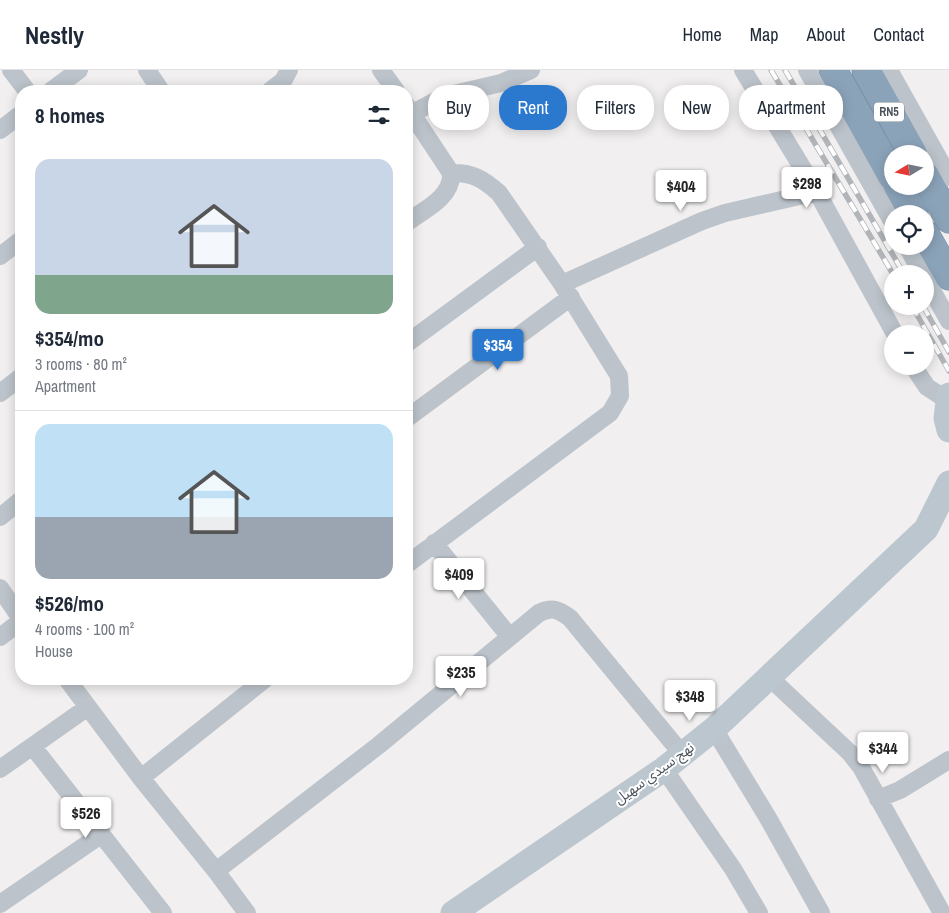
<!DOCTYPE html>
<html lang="en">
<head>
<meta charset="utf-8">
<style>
	:root { --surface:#fff; --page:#f2f2f3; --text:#1f2937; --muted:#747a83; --line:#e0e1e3; --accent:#2b78cf }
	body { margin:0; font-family:"Archivo Narrow","Noto Sans Arabic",sans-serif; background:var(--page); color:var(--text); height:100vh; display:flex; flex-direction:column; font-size:19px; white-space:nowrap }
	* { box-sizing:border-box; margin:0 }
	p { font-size:16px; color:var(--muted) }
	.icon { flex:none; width:28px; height:28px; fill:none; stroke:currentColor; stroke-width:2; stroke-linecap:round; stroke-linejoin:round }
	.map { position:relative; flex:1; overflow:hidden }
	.drawer { position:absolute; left:15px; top:15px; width:398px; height:600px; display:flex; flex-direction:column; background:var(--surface); border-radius:20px; box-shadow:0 2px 12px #0003 }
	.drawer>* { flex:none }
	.hud { position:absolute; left:428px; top:15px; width:446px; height:45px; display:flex; gap:10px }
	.needle { width:32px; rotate:260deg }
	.tools { position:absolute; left:884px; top:75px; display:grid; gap:10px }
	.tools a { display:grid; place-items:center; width:50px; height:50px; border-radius:50%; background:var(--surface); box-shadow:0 2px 12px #0003; font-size:25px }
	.price { position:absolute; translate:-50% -42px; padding:0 11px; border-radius:5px; background:#fff; color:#222; font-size:16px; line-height:32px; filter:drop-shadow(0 1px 2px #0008) }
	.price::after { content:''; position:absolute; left:50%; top:30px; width:15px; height:11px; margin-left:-8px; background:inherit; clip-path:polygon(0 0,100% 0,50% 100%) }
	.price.selected { background:var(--accent); color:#fff }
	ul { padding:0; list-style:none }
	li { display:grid; align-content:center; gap:10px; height:265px; padding:0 20px }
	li+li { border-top:1px solid var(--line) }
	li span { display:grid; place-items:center; height:155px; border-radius:15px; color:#555 }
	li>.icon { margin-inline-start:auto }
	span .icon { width:90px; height:90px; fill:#fffc; stroke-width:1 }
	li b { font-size:21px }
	h2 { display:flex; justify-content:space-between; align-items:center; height:60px; padding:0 20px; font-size:21px }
	.pill { padding:0 18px; border-radius:20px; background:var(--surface); box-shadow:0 2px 12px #0003; font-size:18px; line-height:45px }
	.pill.selected { background:var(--accent); color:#fff }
	header { display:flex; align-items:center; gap:30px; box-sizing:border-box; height:70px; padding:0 25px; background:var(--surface); border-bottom:1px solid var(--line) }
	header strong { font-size:24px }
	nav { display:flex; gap:28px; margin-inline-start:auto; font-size:18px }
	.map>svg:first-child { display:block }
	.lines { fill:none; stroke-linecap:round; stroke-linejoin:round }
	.highway-casing { stroke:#768ea4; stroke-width:29 }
	.street { stroke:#bcc3ca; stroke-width:18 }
	.secondary { stroke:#bcc6cf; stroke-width:25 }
	.highway { stroke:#8ba3b9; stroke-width:28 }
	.rail-casing { stroke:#b1b4b8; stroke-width:5.5 }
	.rail { stroke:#fff; stroke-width:4; stroke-dasharray:11; stroke-linecap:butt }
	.labels { text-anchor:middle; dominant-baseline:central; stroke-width:4; stroke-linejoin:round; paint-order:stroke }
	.shield { fill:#fff; stroke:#80868c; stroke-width:1 }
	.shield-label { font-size:12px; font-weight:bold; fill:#49525a }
	.street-label { font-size:14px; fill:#49525a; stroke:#fff }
</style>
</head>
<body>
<header>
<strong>Nestly</strong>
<nav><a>Home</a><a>Map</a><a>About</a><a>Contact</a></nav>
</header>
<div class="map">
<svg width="949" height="843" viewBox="0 0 949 843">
	<rect width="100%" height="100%" fill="#f1efef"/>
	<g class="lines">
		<g class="highway-casing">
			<path id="highway" d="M833 0 892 106
				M866 0 913 84
				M925 106 949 149
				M898 116 914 144
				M925 164 949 206"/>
		</g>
		<path class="street" d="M11 0 27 21
			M147 0 161 21
			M381 0 396 21
			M743 0 817 122 895 264
			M807 0 892 151
			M889 0 949 107
			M51 21 79 0
			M270 21 283 11 289 0
			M406 35 451 103C453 127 424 140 406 153
			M413 43 445 26 501 13 531 0
			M0 60 21 44
			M907 176 922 204
			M0 186 21 170
			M925 208 949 251
			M562 214 702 151 725 143 817 122
			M406 274 538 177
			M913 296 927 317 947 330
			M0 323 21 307
			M406 349 571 227
			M0 447 21 430
			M434 473 510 567
			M406 495 610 343 620 326 619 306 562 214 499 123C483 109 472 102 451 103
			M0 518 21 549
			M0 567 21 551
			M770 608 850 683 861 697 942 843
			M67 609 141 708 216 801 247 843
			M714 659 768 748 821 843
			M33 677 163 843
			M0 699 88 637
			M664 699 733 799 759 843
			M141 708 265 609
			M878 729 900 720 949 690
			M216 801 379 675 539 543C552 537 558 539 570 548L682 684
			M0 834 102 764"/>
		<path class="secondary" d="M949 325 946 348 949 360
			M453 843 664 699 714 659 926 459 949 413"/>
		<use href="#highway" class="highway"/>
		<g class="rail-casing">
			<path id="rail" d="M771 0 893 204
				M785 0 904 204
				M912 236 949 301
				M923 236 949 282"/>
		</g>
		<use href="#rail" class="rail"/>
	</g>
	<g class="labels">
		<rect class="shield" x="874" y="32.5" width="30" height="19" rx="4"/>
		<g class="shield-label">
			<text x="889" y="42">RN5</text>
		</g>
		<g class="street-label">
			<text transform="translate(654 703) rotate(-36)">نهج سيدي سهيل</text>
		</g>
	</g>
</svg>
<div class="tools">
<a><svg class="needle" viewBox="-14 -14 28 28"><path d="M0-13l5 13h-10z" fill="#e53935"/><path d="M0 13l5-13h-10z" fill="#747a83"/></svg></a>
<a><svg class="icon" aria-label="locate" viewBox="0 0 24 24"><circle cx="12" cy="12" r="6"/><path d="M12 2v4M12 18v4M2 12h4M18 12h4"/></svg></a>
<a>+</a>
<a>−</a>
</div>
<b class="price" style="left:807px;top:139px">$298</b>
<b class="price" style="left:681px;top:142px">$404</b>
<b class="price selected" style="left:498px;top:301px">$354</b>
<b class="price" style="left:459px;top:530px">$409</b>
<b class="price" style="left:461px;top:628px">$235</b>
<b class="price" style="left:690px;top:652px">$348</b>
<b class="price" style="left:883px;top:704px">$344</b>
<b class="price" style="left:86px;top:769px">$526</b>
<div class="hud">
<a class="pill">Buy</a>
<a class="pill selected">Rent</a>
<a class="pill">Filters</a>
<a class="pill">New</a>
<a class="pill">Apartment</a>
</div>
<section class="drawer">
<h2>8 homes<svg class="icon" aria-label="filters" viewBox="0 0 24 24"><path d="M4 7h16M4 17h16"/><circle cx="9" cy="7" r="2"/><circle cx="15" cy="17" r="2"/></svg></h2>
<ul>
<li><span style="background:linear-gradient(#c9d6e8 75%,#7fa58c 0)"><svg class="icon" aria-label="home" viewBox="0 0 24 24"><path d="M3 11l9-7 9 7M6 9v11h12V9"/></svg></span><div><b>$354/mo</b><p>3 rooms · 80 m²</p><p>Apartment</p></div></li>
<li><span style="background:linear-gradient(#bfe0f5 60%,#9aa5b1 0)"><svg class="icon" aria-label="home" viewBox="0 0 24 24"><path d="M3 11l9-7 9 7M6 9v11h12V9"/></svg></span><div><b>$526/mo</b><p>4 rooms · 100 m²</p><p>House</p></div></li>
</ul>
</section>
</div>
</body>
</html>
